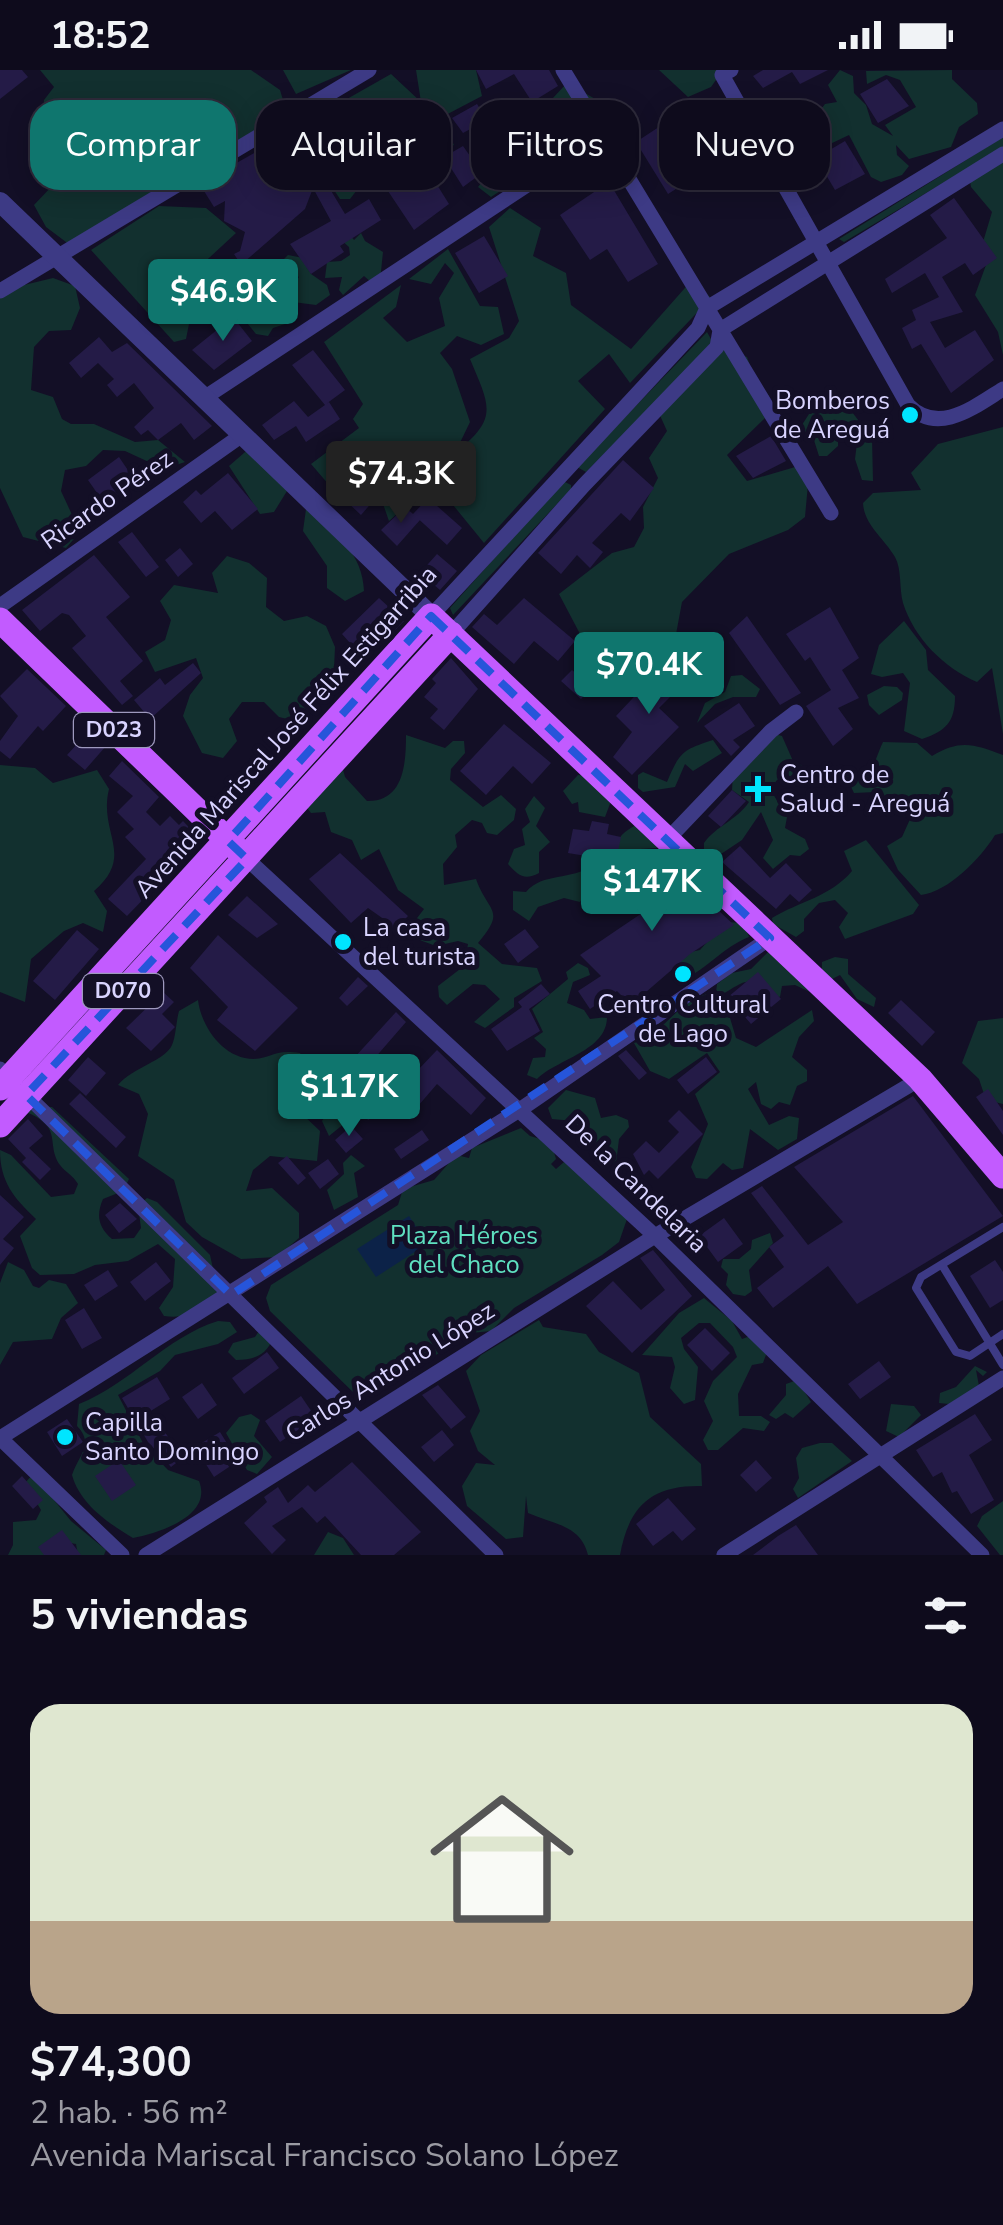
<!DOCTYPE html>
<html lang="es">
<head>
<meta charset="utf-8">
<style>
	:root { --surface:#0e0b1c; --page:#171425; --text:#f1f3f6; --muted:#9b9ba3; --line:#2e2b3b; --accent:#0f766e }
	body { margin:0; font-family:"Nunito Sans",sans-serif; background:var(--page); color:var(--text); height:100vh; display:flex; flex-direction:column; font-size:38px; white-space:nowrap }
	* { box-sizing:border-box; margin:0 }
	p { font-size:32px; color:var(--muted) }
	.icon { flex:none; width:55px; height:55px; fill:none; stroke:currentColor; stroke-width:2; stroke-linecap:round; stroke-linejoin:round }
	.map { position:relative; height:1485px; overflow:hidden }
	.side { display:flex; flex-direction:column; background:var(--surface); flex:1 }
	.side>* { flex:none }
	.banner { position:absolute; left:30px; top:30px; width:945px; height:90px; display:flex; gap:20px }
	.price { position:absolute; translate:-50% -85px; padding:0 22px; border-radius:10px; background:var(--accent); color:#fff; font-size:32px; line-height:65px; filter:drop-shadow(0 2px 5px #0008) }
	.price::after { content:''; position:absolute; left:50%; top:60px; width:30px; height:22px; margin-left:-15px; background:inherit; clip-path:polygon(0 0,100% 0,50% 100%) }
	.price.selected { background:#222; color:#fff }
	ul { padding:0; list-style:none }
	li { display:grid; align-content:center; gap:20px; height:530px; padding:0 30px }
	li+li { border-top:2px solid var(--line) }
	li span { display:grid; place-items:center; height:310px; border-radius:30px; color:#555 }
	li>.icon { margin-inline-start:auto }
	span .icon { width:180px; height:180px; fill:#fffc; stroke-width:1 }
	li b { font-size:42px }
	h2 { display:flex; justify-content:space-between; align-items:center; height:120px; padding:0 30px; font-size:42px }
	.chip { padding:0 35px; border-radius:30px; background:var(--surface); box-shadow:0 5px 25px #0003,0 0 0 2px var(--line); font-size:35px; line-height:90px }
	.chip.selected { background:var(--accent); color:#fff }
	.status { display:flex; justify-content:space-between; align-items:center; height:70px; padding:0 50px; background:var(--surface); direction:ltr }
	.status svg { height:28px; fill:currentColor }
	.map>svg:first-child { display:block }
	.green { fill:#12302f }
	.water { fill:#0c2248 }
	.building { fill:#241b47 }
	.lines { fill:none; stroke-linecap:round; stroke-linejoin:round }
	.service { stroke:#3d3a85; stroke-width:8 }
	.minor { stroke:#3d3a85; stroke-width:15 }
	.tertiary { stroke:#3d3a85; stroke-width:20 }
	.primary { stroke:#c25bff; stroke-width:25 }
	.marked { fill:none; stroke:#2655da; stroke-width:8; stroke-dasharray:20 12; stroke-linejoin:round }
	.poi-dot { fill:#00e5ff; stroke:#130f26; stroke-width:4 }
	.labels { text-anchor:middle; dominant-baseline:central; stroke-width:10; stroke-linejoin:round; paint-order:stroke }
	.shield { fill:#130f26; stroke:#9e99be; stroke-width:2.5 }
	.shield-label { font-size:22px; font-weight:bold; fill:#d9d4ff }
	.poi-label { font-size:25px; fill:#d9d4ff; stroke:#130f26; text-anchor:start }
	.street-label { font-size:25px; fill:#d9d4ff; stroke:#130f26 }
	.park-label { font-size:25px; fill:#5fe0c0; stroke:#130f26 }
</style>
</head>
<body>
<div class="status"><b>18:52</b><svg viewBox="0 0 49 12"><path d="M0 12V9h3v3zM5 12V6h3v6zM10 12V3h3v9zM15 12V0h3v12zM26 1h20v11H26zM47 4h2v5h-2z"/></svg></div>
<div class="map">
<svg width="1003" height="1485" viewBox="0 0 1003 1485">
	<rect width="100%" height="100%" fill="#130f26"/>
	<path class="green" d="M40 0H251L280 20 286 40 252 71 184 108 170 105 149 68 134 69 118 81 136 118 149 113 151 127 70 175 46 157 34 135 53 115 85 97 66 61 46 74 44 92H39L44 30 54 17Z
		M283 0H351L296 24Z
		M416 0H476L482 26 440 48 454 75 396 95 393 66 379 53 360 58 347 29 391 4 421 32Z
		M659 0H723L711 17 688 27Z
		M840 0 853 6 854 23 866 35 872 54 893 66 885 55 916 37 900 10 886 5 867 14 866 1 952 0V9L977 33 978 44 959 57 951 77 909 89 896 75 897 85 909 96 902 105 881 112 871 107 849 65 811 83 806 74 819 57 816 46 825 34 837 32 828 15Z
		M567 13 597 30 603 41 599 52 551 79 537 97 491 127 478 117 492 99 514 94V84L533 72 535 62 515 63 508 55 513 45 535 41 540 32 552 29Z
		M1003 67V285L998 262 975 225 986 195 983 172 992 142 971 117 968 98 844 172 839 169Z
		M330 73 341 78 359 102 357 120 350 129H340L310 84V79Z
		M159 136 206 138 236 163 182 213 189 229 218 223 223 246 191 244 186 269 174 272 91 180Z
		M510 138 541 158 533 186 566 203 571 235 631 279 692 210 711 228 630 313 609 284 578 311 605 339 484 473 449 430 452 390 438 421 410 432 389 451 382 431 389 417 367 403 336 423 311 394 359 358 353 349 363 334 324 272 401 215 396 237 383 248 407 272 445 256 439 228 454 203 445 193 431 214 409 209 448 179 480 236 498 237 504 264 481 275 457 266 440 283 452 299 470 352 455 383C499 348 490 337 470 289L509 268 519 251 489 157Z
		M338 150 354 170 361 163 365 171 383 182 380 211 372 213 364 206 343 225 339 220 342 207 325 208 327 192 341 191 350 185 349 177 329 159Z
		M288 185 303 188 311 204 327 215 330 225 316 235 293 232 292 215 299 207 287 199 284 189Z
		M53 208 75 216 80 238 71 260 49 261 34 277 31 320 53 327 62 349 71 354H94L135 372 158 370 185 392 164 399 125 381 103 380 86 396 65 400 61 421 80 462 66 478 23 467 0 418V228L20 216Z
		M237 217 256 228 275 220 284 226 290 243 285 254 273 258 268 266 256 264 234 237 223 233 228 222Z
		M707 262 712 271 703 282 727 279 747 287 755 309 769 326 765 348 727 385 747 411 802 395 809 403 805 447 788 460 729 484 682 532 674 575 628 622 607 626 598 618 592 597 576 582 579 562 559 524 612 483 634 477 644 458 643 437 658 408 649 388 667 361 658 341 661 326 586 402 577 397Z
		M819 340 852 342 872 368 873 411 862 410 855 389 857 373 843 359 838 362V376L827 386H819L813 367 804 366 800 358 809 344Z
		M1003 357V664L992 598 977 612C944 598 914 568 903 533 899 518 902 500 895 487 884 468 864 455 863 433L873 423 921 420 911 403 938 374Z
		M252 376 287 421 274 442 260 444 229 396Z
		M563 411 571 415V419L453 545 450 538Z
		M306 439C335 460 363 484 364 521L345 531 327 518V496L303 461Z
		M227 486 249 493 267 508 266 537 284 551 307 546 326 556 335 577 334 599C317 615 316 634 300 652L279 647 264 632H242L229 649 237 671 223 688 202 683 183 646 190 625 203 608 196 588 155 602 145 582 165 570 171 550 160 531 174 515 218 523 212 503Z
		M904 551 926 580 928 600 955 626C955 652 946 661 922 669L904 661 910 613 903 603 882 607 871 604 879 575Z
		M742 605 760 619 756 627H733L715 634 697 653 705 633 725 622 731 606Z
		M884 616 897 617 903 623 902 630 879 645 869 635 867 625Z
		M771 663 782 666 793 691 803 696 799 706 777 710 770 719 787 747 785 758 805 769 809 779 800 786 790 785 773 799 763 788 773 770 761 742 742 770 715 788 704 783V773C717 755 736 751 749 732L732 720 733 704Z
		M406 665 445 678 453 671H464L465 683 451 699 450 710 483 737 501 725 516 739 514 750 497 765 487 763 482 753 472 750 455 765 457 777 443 794 444 815 476 809C488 843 507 839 478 873L502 894 537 898 542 911 514 928V937L485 958 474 952 500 929 485 915 473 914 447 935 439 927 438 916 464 896 468 874 458 871 436 876 414 868 411 856 424 839 398 820 379 779 361 790 352 770 331 762 325 742 311 743 304 734 342 696 345 707 367 731C404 732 406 693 406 665Z
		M713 670 722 683 693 701 685 694 675 717 643 722 638 718V705L643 702 667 712C680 681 683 680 713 670Z
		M883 672 917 673 932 686C960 669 974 674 1003 685V763L995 765C981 788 948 822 921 825L898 800 887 776 902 767 911 747 899 746 876 722 854 723 845 704C878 701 871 698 883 672Z
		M0 695 35 698 53 713 97 700 109 719C98 763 136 785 94 821L107 841 103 862 83 853 64 861 31 889 25 932 0 922Z
		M578 705 590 706 613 726 605 747 579 742 578 732 572 734 563 721Z
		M534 726 545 738 536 756 550 772 539 782V803C524 811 518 805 508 794L514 779 525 775 522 759 530 752 525 739Z
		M636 755 658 762 657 778 641 779 623 791 616 783C617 767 622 763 636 755Z
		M866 770 919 835 913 844 845 869 839 857 848 843 835 830 819 833 804 849V861L796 867 773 854 772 848C800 831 830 827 852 801L844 781Z
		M593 795H606L617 806 610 814 589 818 580 832 564 828 538 837 529 851 513 840V821L526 822C543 802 571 811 593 795Z
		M725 852 744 853 749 867C723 877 709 898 682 910L676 907 681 884 700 880Z
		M773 877 810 922 795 915 782 916 780 927C742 914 760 900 717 928L720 944 730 948 736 968 756 977 812 940 814 951 799 967 792 987 807 1000V1011L797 1016 790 1035 779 1032 771 1039 761 1034 756 1012 748 1019 769 1055 789 1046 799 1048 797 1069 778 1080 750 1059 743 1098 732 1100 723 1093 707 1109 696 1108 691 1097 708 1054 695 1024 720 1002 707 983 669 1009 650 1001 634 973C662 968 680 924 716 923L717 914 732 903 751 899Z
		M835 887 848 889V904L876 928 874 937 857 929 840 905 832 909 822 903V892Z
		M578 893 588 898 590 905 573 912 567 933 584 940 590 949 607 947C607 981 557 989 537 1009L527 1005 533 988 545 987 546 979 534 968 543 962 532 939 568 909 566 902Z
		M198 930C201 956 223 989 254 989 272 988 274 979 300 983L313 1003 300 1021V1042L320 1061 317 1091 270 1086 253 1100 246 1121 272 1118 299 1143V1168L277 1187 241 1189 202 1167 186 1152 174 1110 138 1086 148 1044 139 1024 118 1015C133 997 165 991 172 975 176 966 176 952 179 941Z
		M1003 948V1034L986 1030 979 1009 962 993 978 951Z
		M566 1020 595 1028 601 1048 616 1045 628 1050 629 1057 619 1069 616 1094 608 1093C599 1073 586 1068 574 1051L552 1049 548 1038Z
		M339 1023H351L358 1031 357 1052 345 1053 329 1066 322 1051Z
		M33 1036 52 1037 129 1109 123 1121 103 1129C96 1145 98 1157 112 1169L134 1168 141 1158 138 1136 147 1128 157 1132 210 1185 218 1221C204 1239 187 1250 164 1246L159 1238 173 1217 175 1189 158 1174 128 1191 95 1195 74 1204 40 1205 32 1198 20 1166 36 1149C14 1128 0 1112 0 1080L11 1085 51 1127 74 1124 78 1114C73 1105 65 1102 60 1095 45 1073 65 1056 23 1041Z
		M521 1058 530 1066 551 1072 556 1089 551 1094 556 1099 564 1092 575 1093 627 1149 619 1172 602 1185 514 1238 491 1261 471 1263 372 1325 355 1324 270 1241 266 1228 271 1215 398 1135 403 1119 434 1110 456 1085 469 1088 472 1078Z
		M351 1085 365 1096 354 1103 358 1127 334 1140 327 1120 344 1104 343 1093Z
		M770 1163 773 1173 749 1200 752 1221 745 1226 733 1224 726 1215 728 1204 721 1197 723 1189H739L751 1179 752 1170Z
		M8 1192 24 1200 33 1216 39 1218 49 1210 66 1214 78 1233 61 1248 52 1269 13 1272 0 1295V1213Z
		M704 1228 732 1251 742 1269 753 1265 767 1282 763 1293 752 1295 738 1324 739 1346H761L770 1352 764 1361 743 1358 718 1380H708L703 1370 713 1351 704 1331 713 1311 737 1287 733 1277 710 1253H699L681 1268 684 1279 698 1297 695 1330 684 1334 670 1318 675 1297 672 1287 642 1285 679 1243Z
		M539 1250 543 1257 586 1264 599 1282 639 1303 650 1347 701 1394 702 1416C650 1415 629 1437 620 1485H588C581 1455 553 1454 528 1443L526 1426 523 1467 506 1469 467 1436 462 1416 476 1393 495 1395 478 1381 470 1361 480 1341 466 1301 481 1285Z
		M218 1251 230 1252 237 1262 218 1274 175 1285 160 1301 118 1325 144 1375 168 1400 199 1411C213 1446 159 1463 133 1468 108 1453 80 1434 72 1405 78 1386 95 1374 77 1356L79 1334C130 1314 166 1267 218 1251Z
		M261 1258 275 1262C269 1283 258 1290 236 1290L228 1282 233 1273 255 1267Z
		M975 1296 987 1302 983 1306 976 1300 979 1316 949 1334 939 1333 940 1323 956 1317Z
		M797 1310 811 1332 793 1348 785 1343 776 1349 769 1345 786 1325V1314Z
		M891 1334 914 1336 921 1345 899 1367 886 1361Z
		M251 1344 260 1350 254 1366 272 1387 257 1404 247 1400 226 1363 239 1347Z
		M820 1373H832L852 1391 798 1428 793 1419 799 1408 796 1388 802 1378Z
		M33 1404 71 1451 106 1480 104 1485H78L76 1474 55 1470 49 1485H8L13 1475V1452L36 1450 41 1440 25 1413Z
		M1003 1431V1485H1000L977 1456 982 1446Z
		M328 1462 343 1468 354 1485H314Z"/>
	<path class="water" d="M409 1146 427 1174 376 1207 357 1179Z"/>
	<path class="building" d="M0 0H22L28 7 0 29Z
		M476 0H549L558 16 532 32 514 4 486 19Z
		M763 0H828L800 14 792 2 763 18 753 6Z
		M887 9 909 36 878 53 860 24Z
		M477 34 487 50 463 63 452 48Z
		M801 34 815 56 788 70 776 49Z
		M339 35 353 55 306 79 345 144 369 129 381 150 340 176 344 182 311 204 290 174 331 151 313 118 305 139 235 200 238 190 234 184 240 181 245 162 224 151 225 131 214 137 204 121 224 111 217 104Z
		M665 53 698 105 668 124 636 72Z
		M374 59 386 81 371 88 360 66Z
		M146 70 165 98 141 112 121 82Z
		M845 71 865 104 835 120 816 88Z
		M463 76 482 103 463 117 444 87Z
		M424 94 449 134 414 160 384 115Z
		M609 112 658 194 628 212 607 179 590 190 560 145Z
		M954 128 997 188 973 205 965 193 942 207 963 242 930 252 945 278 975 260 994 290 951 323 921 274 912 279 902 258 916 250 912 240 939 227 925 203 892 223 885 209 947 168 930 145Z
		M484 166 508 206 479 223 455 183Z
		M230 194 242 210 218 223 207 207Z
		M233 247 252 271 214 300 192 280Z
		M99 267 112 282 127 273 212 356 194 370 181 353 158 370 148 360 141 365 134 357 154 338 134 313 117 327 107 315 114 309 98 293 81 308 69 293Z
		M313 280 345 320 326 334 329 332 340 349 306 372 296 356 274 370 262 355 294 331 308 347 325 335 292 295Z
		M771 366 786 391 753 408 736 386Z
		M119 387 138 415 104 433 88 410Z
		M623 390 654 418 630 451 621 443 592 473 603 482 590 498 577 485 561 504 538 483Z
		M228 403 258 439 232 460 215 441 201 453 183 432 196 420 201 425Z
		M364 409 381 422 361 445 344 429Z
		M428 428 462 458 447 475 413 444Z
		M405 437 420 450 397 476 381 460Z
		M132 462 159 497 146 507 118 472Z
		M180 478 193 494 178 507 165 490Z
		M437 484 457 501 440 520 420 503Z
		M94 485 130 527 106 547 143 591 120 611 133 626 122 635 72 578 86 566 69 545 62 543 40 561 22 540Z
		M379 528 404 551 379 577 372 570 358 582 342 564Z
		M524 528 575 571 558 591 534 571 514 594 472 557 484 544 497 555Z
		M830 537 859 588 842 600 859 628 838 638 853 659 833 676 806 636 831 620 810 587 805 591 786 564Z
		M747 546 801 623 780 635 729 563Z
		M677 581 689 594 665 615 674 623 659 638 679 657 632 705 613 687 632 662 616 646Z
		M451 588 478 619 444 660 430 648 438 639 424 627 436 613 432 609Z
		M193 593 201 603 150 649 134 630 160 608 165 615Z
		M27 599 66 636 43 661 38 656 10 689 0 681V671L18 646 0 626Z
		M572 600 592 617 581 629 561 611Z
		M739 633 755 656 733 670 740 677 731 686 704 656Z
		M504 654 551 693 532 714 513 696 486 725 460 701Z
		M90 660 106 676 85 700 67 685Z
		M122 691 159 727 146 742 160 756 170 746 179 755 183 751 201 770 127 846 108 829 146 789 125 767 134 759 117 742 133 726 109 706Z
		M732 720 746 731 721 757 708 746Z
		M592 751 609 754 607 764 621 767 616 791 568 783 573 759 589 761Z
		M740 776 770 808 786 793 812 820 799 832 790 824 776 839 722 792Z
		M655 781 734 855 690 884 631 935 617 921 590 939 578 921 601 906 580 885 645 841 617 821Z
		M340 783 408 846 385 870 373 862 385 850 368 838 351 853 309 809Z
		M247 826 278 854 257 868 228 845Z
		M525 859 539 877 518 893 504 874Z
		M77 860 99 879 55 930 33 911Z
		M218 865 298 938 255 981 217 950 228 937 190 898Z
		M758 902 781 929 751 954 728 927Z
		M358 907 368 916 347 936 339 928Z
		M541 914 550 924 529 939 540 961 507 981 491 959 522 937 518 932Z
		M163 922 174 932 162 944 175 957 151 981 126 958Z
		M901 930 935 962 922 976 888 943Z
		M396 942 406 952 367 997 396 1023 437 980 486 1028 471 1045 437 1014 418 1036 408 1027 368 1050 361 1038 376 1029 355 1009 344 1021 333 1011Z
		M626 980 647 1003 639 1010 618 986Z
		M88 987 106 1003 86 1026 68 1010Z
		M706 987 717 1002 688 1024 677 1010Z
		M988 1019 1003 1041V1065L976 1027Z
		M80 1023 126 1067 116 1078 69 1034Z
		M913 1026 1003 1146 857 1234 828 1196 773 1238 757 1218 784 1197 769 1177 784 1166 751 1123 762 1116 808 1175 843 1152 794 1097Z
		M679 1040 703 1064 658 1109 649 1100 644 1105 633 1084 646 1071 659 1083 679 1062 668 1051Z
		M28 1049 43 1066 29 1078 51 1099 40 1110 22 1092 26 1088 8 1069Z
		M351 1056 363 1069 346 1083 335 1070Z
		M422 1060 429 1070 401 1089 394 1079Z
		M287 1086 306 1108 298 1115 278 1093Z
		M328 1089 339 1104 320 1119 308 1103Z
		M0 1125 24 1147 3 1169 14 1178 0 1195Z
		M120 1133 137 1149 119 1163 105 1145Z
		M724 1148 743 1174 718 1192 699 1166Z
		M653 1180 692 1226 632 1283 586 1236 613 1211 641 1240 665 1220 640 1188Z
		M995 1190 1003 1202V1230L990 1238 970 1206Z
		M156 1192 171 1211 145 1231 130 1212Z
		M108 1200 118 1216 95 1231 84 1215Z
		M84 1238 102 1268 82 1279 65 1250Z
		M705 1258 730 1283 712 1301 687 1275Z
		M267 1282 279 1298 244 1324 232 1308Z
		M879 1291 891 1307 860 1329 848 1314Z
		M157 1307 170 1329 149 1342 184 1387 171 1397 148 1372 122 1328Z
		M202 1313 217 1335 198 1349 182 1327Z
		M438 1315 466 1347 451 1359 422 1325Z
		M301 1326 316 1348 280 1372 265 1351Z
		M975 1344 992 1370 969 1385 994 1430 971 1444 957 1421 952 1423 942 1402 933 1407 916 1380Z
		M67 1349 83 1372 62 1386 47 1362Z
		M442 1360 454 1375 434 1392 421 1377Z
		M220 1362 238 1391 214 1407 195 1377Z
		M119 1390 136 1415 112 1431 95 1406Z
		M756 1390 772 1408 756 1422 740 1405Z
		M352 1392 421 1462 394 1485H361L325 1446 317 1453 302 1437 272 1456 286 1470 272 1484 244 1453 267 1432 264 1427 278 1417 288 1433 308 1415 315 1422Z
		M22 1406 43 1430 33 1439 12 1416Z
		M668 1428 696 1459 682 1471 673 1461 653 1476 636 1454Z
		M796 1455 818 1485H753L778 1466Z
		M62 1460 81 1485H44L38 1477Z"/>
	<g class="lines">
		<path class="service" d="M1003 1157 921 1207 916 1218 956 1282 970 1286 1003 1264
			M942 1195 1003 1295"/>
		<path class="minor" d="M563 0 831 443
			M731 0 722 5 908 335C938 366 974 337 1003 319
			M0 221 369 0
			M204 328 603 65
			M0 536 242 365
			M431 546 698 258 707 238 1003 59
			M451 564 584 415 717 277 720 260 1003 84
			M667 770 771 661 796 642
			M247 789 655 1166 982 1485
			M0 999 496 1485
			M0 1368 521 1039 770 868
			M0 1368 122 1485
			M146 1485 655 1166 920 1009
			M724 1485 1003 1308"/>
		<path class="tertiary" d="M0 132 431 546"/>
		<path class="primary" d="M0 550 240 782
			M0 1018 431 546 920 1009 1003 1106
			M0 1055 451 564"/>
	</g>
	<path class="marked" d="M431 546 770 868 231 1225 26 1025 247 789 228 771Z"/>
	<g class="poi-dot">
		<circle cx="910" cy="345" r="10"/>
		<path d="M753 704h10v10h10v10h-10v10h-10v-10h-10v-10h10z"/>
		<circle cx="343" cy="872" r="10"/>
		<circle cx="683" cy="904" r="10"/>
		<circle cx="65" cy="1367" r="10"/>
	</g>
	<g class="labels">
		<g class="shield">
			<rect x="74" y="643" width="80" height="34" rx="8"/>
			<rect x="83" y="904" width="80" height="34" rx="8"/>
		</g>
		<g class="shield-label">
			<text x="114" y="660">D023</text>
			<text x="123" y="921">D070</text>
		</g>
		<g class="poi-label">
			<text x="890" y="331" text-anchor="end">Bomberos<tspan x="890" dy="29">de Areguá</tspan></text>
			<text x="780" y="705">Centro de<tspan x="780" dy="29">Salud - Areguá</tspan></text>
			<text x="363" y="858">La casa<tspan x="363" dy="29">del turista</tspan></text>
			<text x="683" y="935" text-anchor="middle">Centro Cultural<tspan x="683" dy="29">de Lago</tspan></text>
			<text x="85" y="1353">Capilla<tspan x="85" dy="29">Santo Domingo</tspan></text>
		</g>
		<g class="street-label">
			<text transform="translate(107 430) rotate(-35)">Ricardo Pérez</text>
			<text transform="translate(286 662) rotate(-48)">Avenida Mariscal José Félix Estigarribia</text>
			<text transform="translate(636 1114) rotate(44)">De la Candelaria</text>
			<text transform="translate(390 1302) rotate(-32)">Carlos Antonio López</text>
		</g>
		<g class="park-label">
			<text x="464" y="1166">Plaza Héroes<tspan x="464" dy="29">del Chaco</tspan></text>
		</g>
	</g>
</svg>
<b class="price" style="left:223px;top:274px">$46.9K</b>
<b class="price selected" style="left:401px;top:456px">$74.3K</b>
<b class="price" style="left:649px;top:647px">$70.4K</b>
<b class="price" style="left:652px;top:864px">$147K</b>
<b class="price" style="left:349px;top:1069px">$117K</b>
<div class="banner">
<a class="chip selected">Comprar</a>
<a class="chip">Alquilar</a>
<a class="chip">Filtros</a>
<a class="chip">Nuevo</a>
</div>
</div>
<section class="side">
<h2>5 viviendas<svg class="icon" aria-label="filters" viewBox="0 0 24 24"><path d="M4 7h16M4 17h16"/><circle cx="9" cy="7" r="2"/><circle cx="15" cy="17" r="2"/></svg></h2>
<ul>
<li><span style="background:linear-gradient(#dfe7d0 70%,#b9a48a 0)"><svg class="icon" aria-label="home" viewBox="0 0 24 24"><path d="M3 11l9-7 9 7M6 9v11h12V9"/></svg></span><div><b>$74,300</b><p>2 hab. · 56 m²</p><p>Avenida Mariscal Francisco Solano López</p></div></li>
</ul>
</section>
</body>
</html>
